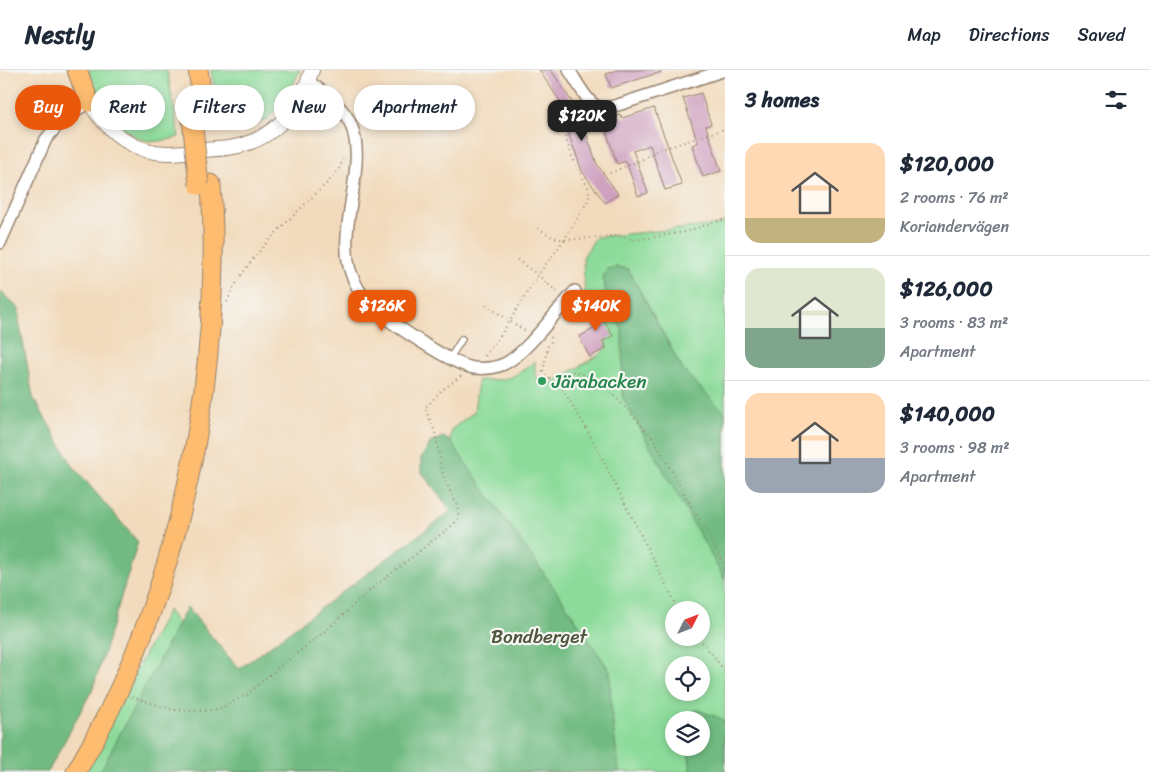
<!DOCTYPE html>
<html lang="en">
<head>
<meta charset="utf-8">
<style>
	:root { --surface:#fff; --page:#f6f6f7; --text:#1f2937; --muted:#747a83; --line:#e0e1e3; --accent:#ea580c }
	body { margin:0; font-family:Sriracha,sans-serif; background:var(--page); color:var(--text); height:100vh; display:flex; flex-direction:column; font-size:19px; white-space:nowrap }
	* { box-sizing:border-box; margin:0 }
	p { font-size:16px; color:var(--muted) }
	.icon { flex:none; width:28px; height:28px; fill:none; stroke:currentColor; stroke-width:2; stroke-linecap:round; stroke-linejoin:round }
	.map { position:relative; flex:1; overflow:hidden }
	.side { display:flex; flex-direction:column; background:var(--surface); width:425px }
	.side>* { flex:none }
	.top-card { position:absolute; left:15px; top:15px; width:475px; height:45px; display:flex; gap:10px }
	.needle { width:32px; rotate:48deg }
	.fabs { position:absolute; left:665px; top:531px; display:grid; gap:10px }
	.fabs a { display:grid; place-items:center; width:45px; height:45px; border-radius:50%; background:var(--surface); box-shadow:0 2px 8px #0003; font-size:25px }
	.price { position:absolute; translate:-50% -42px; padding:0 11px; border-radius:10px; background:var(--accent); color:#fff; font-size:16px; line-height:32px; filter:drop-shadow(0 1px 2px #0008) }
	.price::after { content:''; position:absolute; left:50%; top:30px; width:15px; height:11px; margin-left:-8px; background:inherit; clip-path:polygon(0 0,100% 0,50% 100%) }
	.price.active { background:#222; color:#fff }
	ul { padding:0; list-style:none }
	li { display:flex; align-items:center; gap:15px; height:125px; padding:0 20px }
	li+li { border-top:1px solid var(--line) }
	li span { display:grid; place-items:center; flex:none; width:140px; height:100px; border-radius:15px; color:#555 }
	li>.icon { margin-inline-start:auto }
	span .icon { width:60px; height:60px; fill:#fffc; stroke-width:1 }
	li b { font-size:21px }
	h2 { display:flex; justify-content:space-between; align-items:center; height:60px; padding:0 20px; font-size:21px }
	.tag { padding:0 18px; border-radius:22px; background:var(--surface); box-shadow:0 2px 8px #0003; font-size:18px; line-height:45px }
	.tag.active { background:var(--accent); color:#fff }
	header { display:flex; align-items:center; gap:30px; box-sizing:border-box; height:70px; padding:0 25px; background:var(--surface); border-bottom:1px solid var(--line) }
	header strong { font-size:24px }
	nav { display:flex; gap:28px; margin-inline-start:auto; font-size:18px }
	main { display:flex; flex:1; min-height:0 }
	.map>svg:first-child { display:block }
	.green { fill:#8cdb9a; stroke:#64825c; fill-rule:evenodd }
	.forest { fill:#71bb82; stroke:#567250 }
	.building { fill:#cfa0bf }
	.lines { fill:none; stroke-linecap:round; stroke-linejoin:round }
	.service-casing { stroke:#96826e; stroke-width:8 }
	.minor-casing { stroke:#96826e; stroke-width:14 }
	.tertiary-casing { stroke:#96826e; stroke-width:16 }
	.trunk-casing { stroke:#96826e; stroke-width:21 }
	.path { stroke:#96826e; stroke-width:2; stroke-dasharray:1 4; stroke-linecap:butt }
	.service { stroke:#fff; stroke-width:5.5 }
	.minor { stroke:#fff; stroke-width:11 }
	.tertiary { stroke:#fff; stroke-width:14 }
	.trunk { stroke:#fdbc70; stroke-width:19 }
	.trunk-bridge-casing { stroke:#96826e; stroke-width:21; stroke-linecap:butt }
	.trunk-bridge { stroke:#fdbc70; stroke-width:19 }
	.leisure-dot { fill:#2e9e5b; stroke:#f6f6f2; stroke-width:2 }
	.labels { text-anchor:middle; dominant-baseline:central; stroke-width:4.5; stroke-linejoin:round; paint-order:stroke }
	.leisure-label { font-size:19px; fill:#27864d; stroke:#f6f6f2; text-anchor:start }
	.park-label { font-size:19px; fill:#4f563d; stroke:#f6f6f2 }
</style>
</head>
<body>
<header>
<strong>Nestly</strong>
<nav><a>Map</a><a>Directions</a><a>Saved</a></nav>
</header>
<main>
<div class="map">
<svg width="725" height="702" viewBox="0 0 725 702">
	<rect width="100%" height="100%" fill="#f6f6f2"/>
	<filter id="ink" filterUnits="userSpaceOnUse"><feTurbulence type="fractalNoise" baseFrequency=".02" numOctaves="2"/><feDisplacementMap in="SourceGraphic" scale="10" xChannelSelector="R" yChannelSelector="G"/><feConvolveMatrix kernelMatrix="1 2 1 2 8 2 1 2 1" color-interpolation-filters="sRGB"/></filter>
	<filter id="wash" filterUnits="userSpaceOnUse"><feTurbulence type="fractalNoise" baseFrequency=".0096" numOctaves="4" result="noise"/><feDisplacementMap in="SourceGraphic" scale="20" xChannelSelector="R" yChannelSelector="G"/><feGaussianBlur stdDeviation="1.12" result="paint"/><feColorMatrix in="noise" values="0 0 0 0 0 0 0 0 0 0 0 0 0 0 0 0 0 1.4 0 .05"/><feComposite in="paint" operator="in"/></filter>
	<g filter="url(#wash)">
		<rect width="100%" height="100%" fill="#f2dbbd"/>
		<path class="green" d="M88 0H167L179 67C168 70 155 73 144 70 114 61 97 28 88 0Z
			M211 0H300L288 25 267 50 231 62 220 53Z
			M725 151V702H82L168 540 242 642 490 429 450 371 452 359 474 342 478 310C507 311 512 309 535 291V303L540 313H551L599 285 607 277 585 230 583 187 596 167 718 155ZM674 540H701V568H674ZM674 595H701V622H674ZM674 650H701V678H674Z"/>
		<path class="forest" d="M617 197 628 199 683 300 725 343V510L623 328 622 259 609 236 603 208 607 199Z
			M0 221 19 239V250L33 327 73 396 138 472 93 618 48 702H0Z
			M443 367 450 371 559 525 610 601 611 639 619 702H100L187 537 239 599 451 441 421 401V388L431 372Z
			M698 640 722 649 725 653V702H691L688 678H701V650H689L691 642Z"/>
		<g id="blocks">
			<path class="building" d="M539 0H551L578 41 597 94 618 124 605 133 582 101 567 59 576 55Z
				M617 0H661V2L611 18 606 4Z
				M701 23 711 54 706 56 721 101 703 107 692 75 698 73 683 28Z
				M654 38 682 115 665 120 650 75 633 81 648 123 638 126 626 91 617 94 603 51 621 45 622 48Z
				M594 232 613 266 603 271 606 278 590 287 579 267 595 258 584 237Z"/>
		</g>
	</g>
	<g filter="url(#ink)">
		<use href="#blocks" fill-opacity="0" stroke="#96826e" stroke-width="1"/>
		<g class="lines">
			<g class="service-casing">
				<path id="service" d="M450 288 462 269"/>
			</g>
			<g class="minor-casing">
				<path id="minor" d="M569 0C576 10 587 33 598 37 605 40 614 36 621 34L725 0
					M308 11C322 21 335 30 345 44 375 86 334 154 351 203 355 214 361 224 368 233 384 249 452 295 474 298 483 299 495 298 504 294 527 283 556 241 575 221
					M0 173 46 69 63 49 89 32"/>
			</g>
			<g class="tertiary-casing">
				<path id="tertiary" d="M89 32C107 60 133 84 169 83 181 83 192 81 204 80 218 79 232 79 245 74 279 64 302 33 312 0"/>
			</g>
			<g class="trunk-casing">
				<path id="trunk" d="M77 0 89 32
					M198 0 204 41
					M76 702C166 551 211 365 213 190 214 164 212 139 211 114"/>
			</g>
			<path class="path" d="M610 103 641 90 656 81 725 59
				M538 158 552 167 564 170 617 166 636 170 684 162 725 149
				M517 190 538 205 558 223
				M227 232C247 184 294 146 330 110L339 99 344 88
				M486 235 525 261
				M551 267 552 270 548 276 543 301 549 308 572 301 599 309 653 368 725 495
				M485 286 504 260 538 205 564 170 589 129V119L573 89 562 59V55L581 39
				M555 306 589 363 679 540
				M699 568 725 601
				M132 627 174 640 199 641 219 639 248 624 268 606 324 562 370 520 454 454 459 448 457 435 443 406 435 362 425 338 442 320 461 306"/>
			<use href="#service" class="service"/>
			<use href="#minor" class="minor"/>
			<use href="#tertiary" class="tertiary"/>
			<use href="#trunk" class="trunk"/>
			<g class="trunk-bridge-casing">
				<path id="trunk-bridge" d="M191 40 199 115"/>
			</g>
			<use href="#trunk-bridge" class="trunk-bridge"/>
		</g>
	</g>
	<circle class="leisure-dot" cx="542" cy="311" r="5"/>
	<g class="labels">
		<g class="leisure-label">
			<text x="552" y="311">Järabacken</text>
		</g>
		<g class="park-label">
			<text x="539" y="566">Bondberget</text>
		</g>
	</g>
</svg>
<div class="fabs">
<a><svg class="needle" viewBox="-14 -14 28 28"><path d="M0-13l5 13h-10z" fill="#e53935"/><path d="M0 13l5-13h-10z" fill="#747a83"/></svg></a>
<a><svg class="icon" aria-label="locate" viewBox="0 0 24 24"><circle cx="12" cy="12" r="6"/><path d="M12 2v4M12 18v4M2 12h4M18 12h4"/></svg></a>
<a><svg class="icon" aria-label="layers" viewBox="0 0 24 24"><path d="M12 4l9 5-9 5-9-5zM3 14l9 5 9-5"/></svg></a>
</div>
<b class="price active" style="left:582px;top:72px">$120K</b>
<b class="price" style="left:382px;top:262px">$126K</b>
<b class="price" style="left:596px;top:262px">$140K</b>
<div class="top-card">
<a class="tag active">Buy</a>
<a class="tag">Rent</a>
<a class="tag">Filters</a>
<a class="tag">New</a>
<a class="tag">Apartment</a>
</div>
</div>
<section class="side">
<h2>3 homes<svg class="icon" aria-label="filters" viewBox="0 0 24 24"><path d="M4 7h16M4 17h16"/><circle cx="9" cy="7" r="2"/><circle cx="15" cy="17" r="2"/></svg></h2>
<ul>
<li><span style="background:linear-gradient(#ffd9b3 75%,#c2b280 0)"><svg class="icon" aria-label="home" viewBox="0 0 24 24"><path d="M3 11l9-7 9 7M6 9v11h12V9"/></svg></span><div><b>$120,000</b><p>2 rooms · 76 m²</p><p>Koriandervägen</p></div></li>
<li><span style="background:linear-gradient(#dfe7d0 60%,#7fa58c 0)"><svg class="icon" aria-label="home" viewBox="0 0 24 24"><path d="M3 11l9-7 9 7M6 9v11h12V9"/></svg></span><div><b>$126,000</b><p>3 rooms · 83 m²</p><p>Apartment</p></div></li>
<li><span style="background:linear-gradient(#ffd9b3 65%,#9aa5b1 0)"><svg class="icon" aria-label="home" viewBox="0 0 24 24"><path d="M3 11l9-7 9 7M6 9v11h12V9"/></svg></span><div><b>$140,000</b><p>3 rooms · 98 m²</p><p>Apartment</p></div></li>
</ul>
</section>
</main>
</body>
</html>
